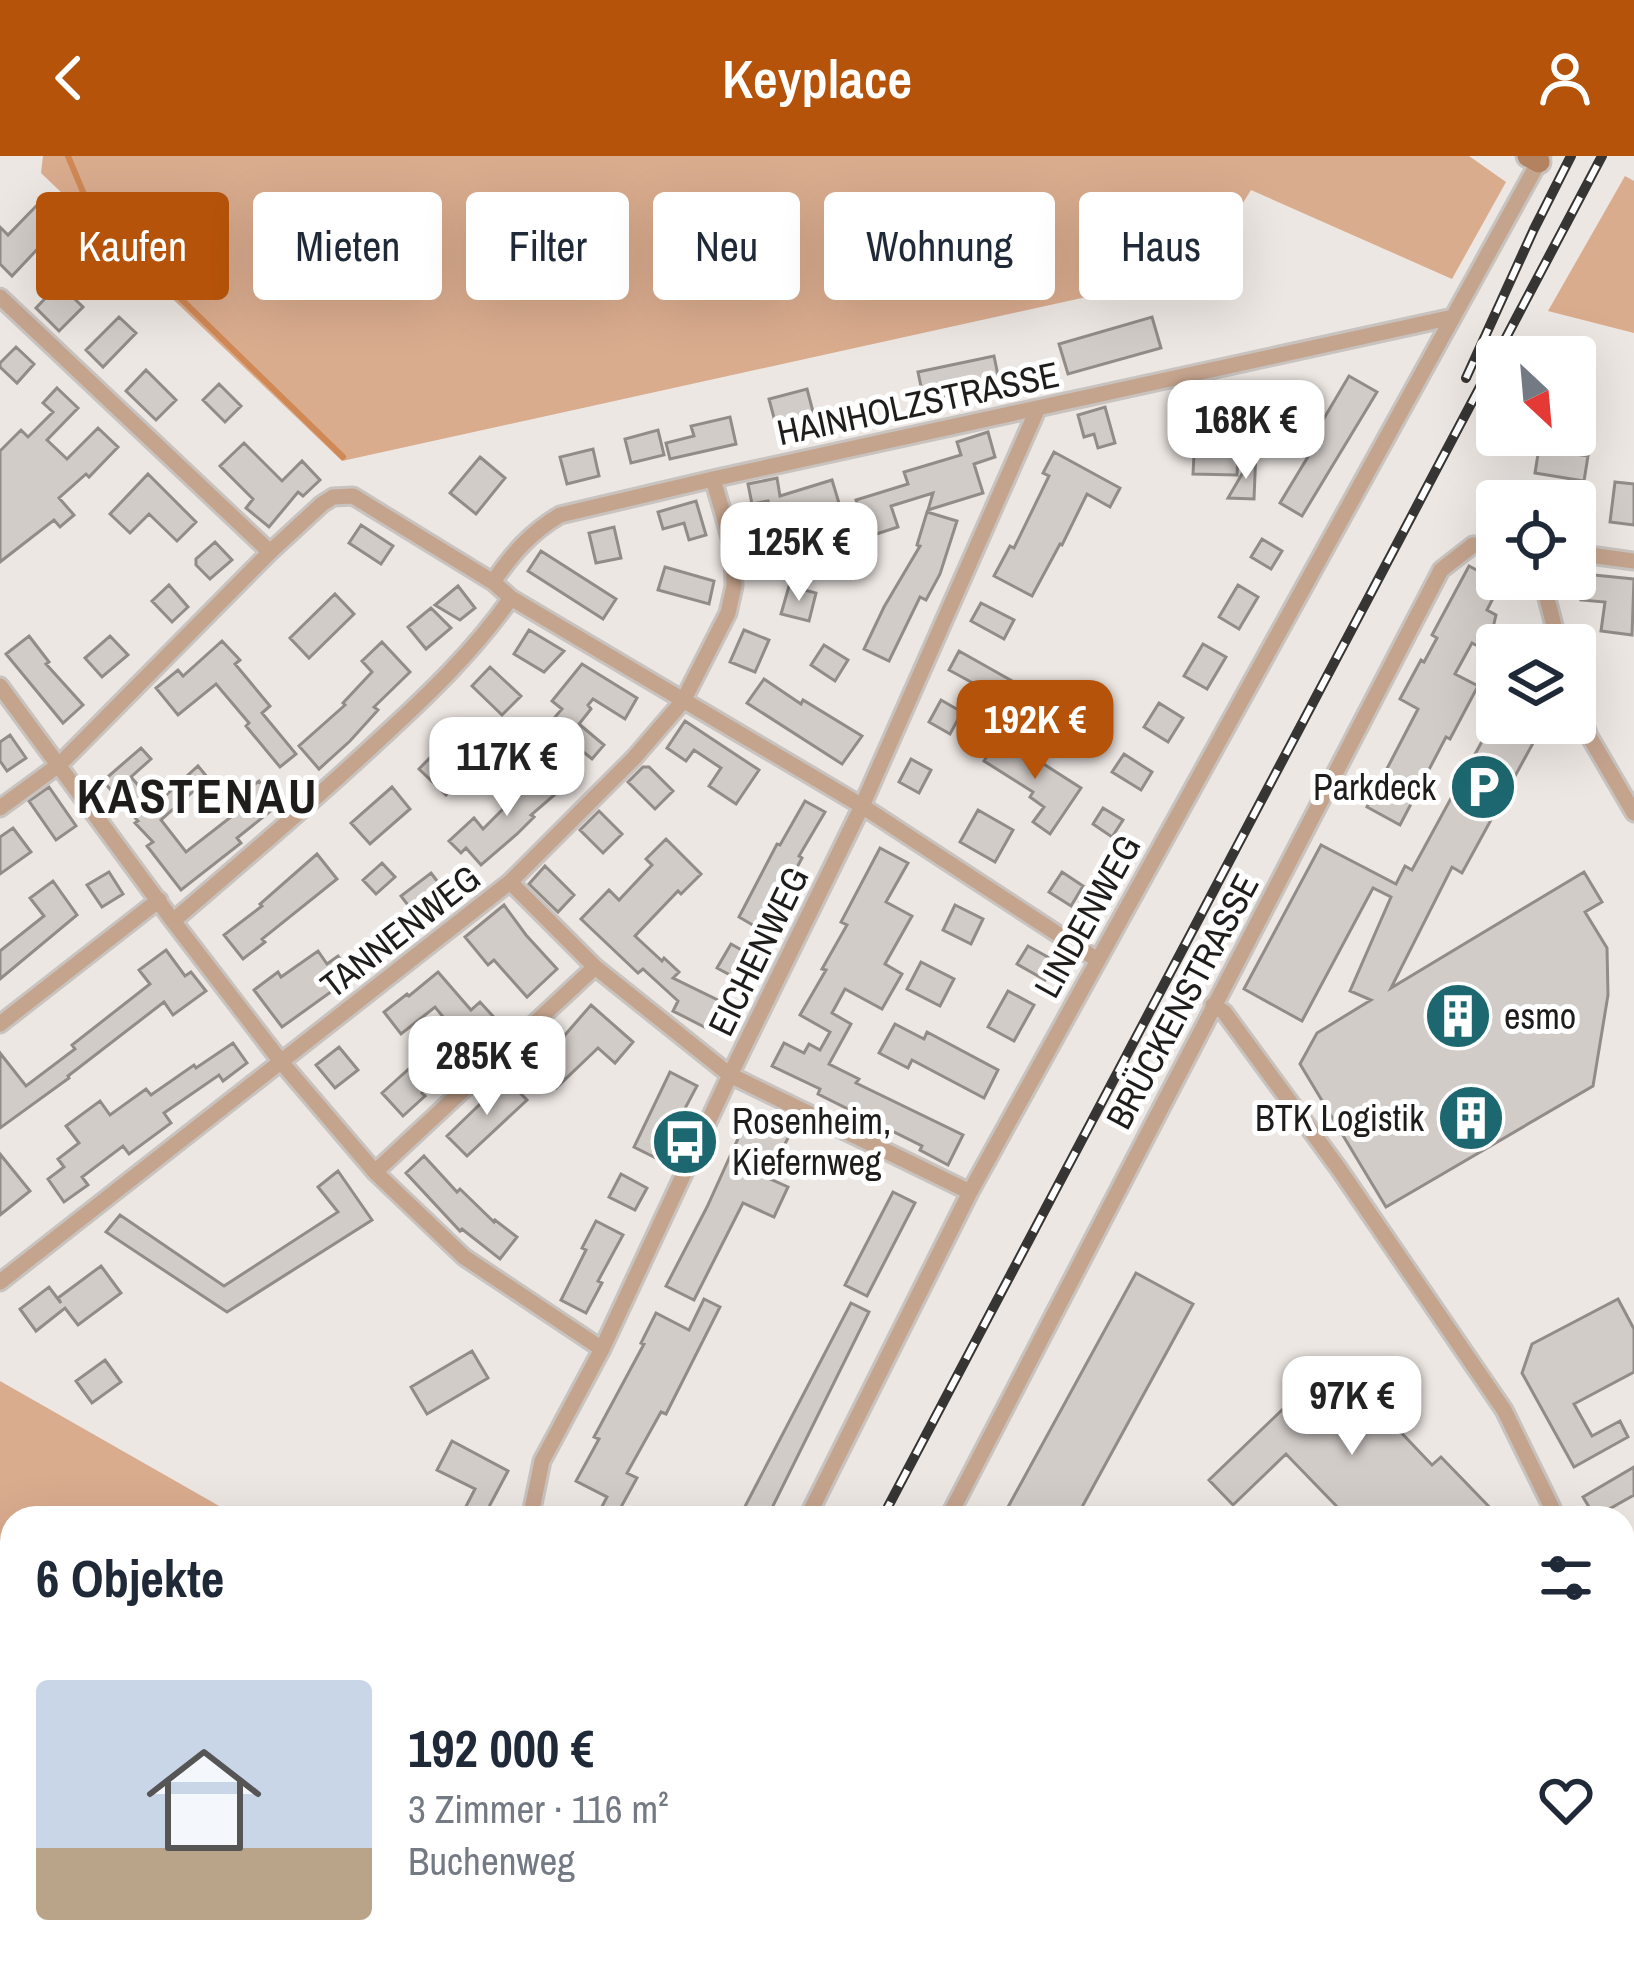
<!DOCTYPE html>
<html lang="de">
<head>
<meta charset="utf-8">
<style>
	:root { --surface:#fff; --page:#f2f2f3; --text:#1f2937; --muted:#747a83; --line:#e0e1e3; --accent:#b45309 }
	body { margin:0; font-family:"Archivo Narrow",sans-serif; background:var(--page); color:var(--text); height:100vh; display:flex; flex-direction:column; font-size:45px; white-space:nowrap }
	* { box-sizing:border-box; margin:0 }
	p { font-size:39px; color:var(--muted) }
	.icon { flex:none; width:66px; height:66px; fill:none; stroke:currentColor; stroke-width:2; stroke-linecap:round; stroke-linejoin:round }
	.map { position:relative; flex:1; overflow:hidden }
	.drawer { position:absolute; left:0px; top:1350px; width:1635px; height:471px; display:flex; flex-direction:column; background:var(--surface); border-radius:36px 36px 0 0; box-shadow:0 12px 48px #0002 }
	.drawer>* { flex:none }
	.hud { position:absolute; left:36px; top:36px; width:1563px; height:108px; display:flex; gap:24px }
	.needle { width:78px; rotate:154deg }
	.tools { position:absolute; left:1476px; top:180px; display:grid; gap:24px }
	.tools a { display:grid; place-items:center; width:120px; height:120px; border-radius:12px; background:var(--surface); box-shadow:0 12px 48px #0002; font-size:60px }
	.price { position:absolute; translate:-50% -102px; padding:0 27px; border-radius:24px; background:#fff; color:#222; font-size:39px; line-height:78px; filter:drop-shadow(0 3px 6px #0008) }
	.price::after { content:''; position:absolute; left:50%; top:72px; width:36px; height:27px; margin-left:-18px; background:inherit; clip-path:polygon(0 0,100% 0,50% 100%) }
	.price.on { background:var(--accent); color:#fff }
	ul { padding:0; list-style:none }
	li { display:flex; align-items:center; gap:36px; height:300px; padding:0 36px }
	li+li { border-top:3px solid var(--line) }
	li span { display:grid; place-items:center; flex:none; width:336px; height:240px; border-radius:12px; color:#555 }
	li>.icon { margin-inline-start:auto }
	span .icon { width:144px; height:144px; fill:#fffc; stroke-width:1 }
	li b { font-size:51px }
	h2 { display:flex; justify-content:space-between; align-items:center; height:144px; padding:0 36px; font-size:51px }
	.pill { padding:0 42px; border-radius:12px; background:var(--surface); box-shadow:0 12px 48px #0002; font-size:42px; line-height:108px }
	.pill.on { background:var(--accent); color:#fff }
	header { display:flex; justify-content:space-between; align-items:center; height:156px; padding:0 36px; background:var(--accent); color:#fff; font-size:54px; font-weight:600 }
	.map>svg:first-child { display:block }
	.green { fill:#daac8e }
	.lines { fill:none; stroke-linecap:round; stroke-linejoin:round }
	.stream { stroke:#d08855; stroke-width:6 }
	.building { fill:#d2ccc8; stroke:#928c88; stroke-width:3 }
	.minor-casing { stroke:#c8c3bf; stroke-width:21 }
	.secondary-casing { stroke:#c8c3bf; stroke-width:27 }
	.minor { stroke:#c5a48e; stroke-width:15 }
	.secondary { stroke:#b28261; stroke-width:21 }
	.rail-casing { stroke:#373533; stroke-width:10 }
	.rail { stroke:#fff; stroke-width:6; stroke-dasharray:18; stroke-linecap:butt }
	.labels { text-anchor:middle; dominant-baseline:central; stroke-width:10; stroke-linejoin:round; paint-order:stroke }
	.street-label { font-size:36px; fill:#1f1d1c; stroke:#fff }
	.poi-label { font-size:36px; fill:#1f1d1c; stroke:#fff; text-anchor:end }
	.district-label { font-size:48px; font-weight:bold; letter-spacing:3px; fill:#1f1d1c; stroke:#fff }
</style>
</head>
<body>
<header><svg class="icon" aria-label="back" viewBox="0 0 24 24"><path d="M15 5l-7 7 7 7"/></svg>Keyplace<svg class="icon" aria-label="person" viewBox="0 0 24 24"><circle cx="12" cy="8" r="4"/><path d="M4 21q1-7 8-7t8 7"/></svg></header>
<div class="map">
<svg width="1634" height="1820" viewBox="0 0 1634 1820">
	<rect width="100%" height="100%" fill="#ede7e3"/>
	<path class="green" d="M43 0H1469L1506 26 1452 123 1251 34 1200 116 342 305 41 17Z
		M1625 20 1634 25V177L1548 155Z
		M0 1225 228 1355 224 1362H12V1420L0 1413Z
		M0 1434 12 1441V1809H274L268 1820H0Z"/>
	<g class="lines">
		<path class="stream" d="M68 0 91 55 343 301
			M0 1512 12 1520
			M236 1809 241 1820"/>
	</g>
	<path class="building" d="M41 45 63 66 12 120 0 108V71L8 79Z
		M59 128 83 151 59 175 36 152Z
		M119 161 136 177 103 211 86 194Z
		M1152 161 1161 192 1068 218 1059 188Z
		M16 191 34 208 17 227 0 211V207Z
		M994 200 1000 229 924 245 918 216Z
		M146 214 176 244 156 264 126 235Z
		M1349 220 1377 236 1302 360 1280 347 1312 294 1271 270 1287 243 1323 264Z
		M219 228 241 250 225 266 203 244Z
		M57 232 78 252 47 284 67 303 98 272 118 291 89 321 86 318 59 342 74 359 60 371 54 364 0 406V295L21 274 28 281 53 256 43 247Z
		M807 233 816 267 778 277 769 243Z
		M1105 251 1115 287 1098 292 1094 278 1084 281 1078 259Z
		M730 261 736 288 670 303 666 287 694 280 691 270Z
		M658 274 664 299 631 307 625 283Z
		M988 276 995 301 974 308 983 337 928 354 933 337 891 350 898 371 867 381 856 344 908 328 904 316 961 299 957 286Z
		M1195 279 1239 281 1237 319 1193 318Z
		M244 287 282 325 302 305 320 324 303 340 298 336 269 371 246 352 253 343 220 310Z
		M1539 292 1588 300 1584 325 1535 317Z
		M593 293 599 320 567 328 560 301Z
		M1256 294 1254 343 1228 342Z
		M1054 296 1120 332 1110 351 1087 338 1062 389 1060 388 1032 440 994 420 1010 390 1014 392 1049 320 1043 317Z
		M480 301 505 322 476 358 450 337Z
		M148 318 196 366 177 385 149 358 130 377 110 358Z
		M777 322 780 340 832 324 842 357 801 369 806 390 779 396 768 345 752 348 748 328Z
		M1615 326 1634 328V369L1610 366Z
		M696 345 706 379 689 384 684 367 663 373 658 356Z
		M927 356 957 365 940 418 926 444 920 441 889 505 864 493 884 451 920 390 917 389Z
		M361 369 393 390 381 408 349 387Z
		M614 371 621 402 596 407 589 377Z
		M1262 383 1282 395 1271 413 1251 401Z
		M215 386 232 404 210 423 196 409V403Z
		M541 395 616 443 603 463 528 415Z
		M1469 410 1501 427 1487 454 1496 459 1492 476 1483 493 1472 487 1455 518 1478 530 1450 583 1446 581 1400 669 1367 651 1418 553 1400 543 1421 504 1424 506 1437 482 1432 479Z
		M665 411 714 425 709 448 658 434Z
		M1584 418 1634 423 1632 479 1601 475 1605 446 1581 444Z
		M169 429 188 451 172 466 152 445Z
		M1238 429 1258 441 1239 473 1219 461Z
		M458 430 475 452 460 464 435 449Z
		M789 430 816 437 809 465 781 458Z
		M335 438 354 458 309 502 290 482Z
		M981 447 1014 464 1004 483 971 465Z
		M431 452 451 472 426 493 408 471Z
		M529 474 564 495 544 516 514 498Z
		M744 474 769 484 755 516 730 506Z
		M29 480 49 506 46 508 83 549 63 567 6 498Z
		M110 480 128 499 102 521 85 502Z
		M222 485 240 504 235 508 270 550 262 557 296 598 280 611 246 570 249 567 216 528 178 559 156 532 178 514 183 520Z
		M382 486 410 516 374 551 378 554 350 585 319 613 299 590 345 549 343 547 372 516 362 505Z
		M1203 488 1226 501 1207 533 1184 520Z
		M824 489 848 504 835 525 811 509Z
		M959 495 1014 526 1004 544 949 514Z
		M582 508 637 542 625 563 593 543 588 549 591 553 579 568 604 589 592 603 549 568 562 553 552 545Z
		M490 511 521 540 502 559 472 530Z
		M764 523 801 548 803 544 862 580 842 608 747 547Z
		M941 544 962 556 950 578 929 566Z
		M1159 547 1183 562 1168 586 1144 571Z
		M685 565 759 614 736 648 709 630 721 612 694 594 686 605 667 592Z
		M1492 567H1544L1462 717 1452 711 1391 832 1584 716 1602 746 1585 756 1607 792 1608 839 1593 930 1386 1051 1300 908 1317 877 1371 844 1350 835 1391 741 1373 732 1302 865 1244 833 1321 689 1396 728 1405 710 1412 714Z
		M462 569 481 589 454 616 461 624 446 639 419 613Z
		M10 579 26 602 7 615 0 605V586Z
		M1000 580 1081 632 1050 678 1033 666 1044 651 1030 641 1033 636 984 605Z
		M141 592 151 603 131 621 155 649 198 610 208 622 161 664 186 696 245 650 238 641 259 625 278 649 237 682 241 687 181 734 147 690 153 686 135 667 138 665 103 625Z
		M1124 598 1152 616 1141 634 1112 616Z
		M911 603 931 614 919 637 899 626Z
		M538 609 560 634 531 659 534 661 517 678 481 709 466 692 461 697 449 685 474 662 483 673 528 628 523 622Z
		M643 611H649L673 635 655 653 628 626Z
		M49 631 76 670 56 684 29 645Z
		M392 631 410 653 370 688 351 667Z
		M805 645 825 656 799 700 802 702 763 775 739 761 777 688 780 689Z
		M1103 652 1123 664 1112 681 1093 668Z
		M978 654 1013 674 995 706 960 686Z
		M599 655 622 678 603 697 580 674Z
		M13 672 31 696 0 718V681Z
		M666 683 701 718 681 738 678 735 635 780 662 805 664 802 679 816 673 822 732 851 718 878 673 855 678 845 643 813 638 817 581 763 609 734 619 744 652 709 646 703Z
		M880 692 908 707 886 746 912 760 885 808 902 818 882 853 845 833 832 857 851 868 829 908 859 923 856 927 963 979 948 1009 920 994 922 990 818 938 820 933 772 910 784 887 804 897 809 888 820 894 830 876 800 859 826 814 822 813 847 769 841 766Z
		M317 698 337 723 262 783 265 786 243 803 224 779 262 750 260 748Z
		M382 707 395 721 376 738 363 724Z
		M545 710 574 739 558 756 529 728Z
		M109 716 123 738 102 751 87 729Z
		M1062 716 1083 730 1071 750 1049 736Z
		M431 717 450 742 420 765 401 740Z
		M53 725 77 759 0 823V795L44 760 30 742Z
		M504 749 526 779 557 813 527 841 494 804 488 809 465 781Z
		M955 749 983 763 971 788 943 774Z
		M731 788 756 802 743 826 717 812Z
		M1028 790 1055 805 1045 824 1017 808Z
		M166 794 185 820 191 816 206 835 173 859 164 846 68 920 69 922 0 972V897L26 930 75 893 72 889 150 828 139 814Z
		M318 795 327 808 338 800 353 820 282 871 254 834 278 816 281 821Z
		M921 806 954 823 940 850 907 833Z
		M438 816 471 854 480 846 502 870 422 937 425 940 403 960 382 937 453 873 435 851 401 878 384 856 407 838 409 840Z
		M1008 835 1034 849 1014 885 988 871Z
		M591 849 633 886 615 907 598 892 556 932 529 903 552 881 558 887Z
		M895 868 924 883 927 876 998 914 984 942 912 904 908 912 879 897Z
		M233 887 247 907 223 925 219 919 164 957 171 967 129 998 123 990 82 1021 88 1029 64 1046 48 1023 64 1011 58 1003 79 987 66 970 100 945 110 959 146 933 151 939 194 909 196 912Z
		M339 891 358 914 335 932 316 909Z
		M670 916 697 930 658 1003 634 991Z
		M506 923 527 944 467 1000 447 980Z
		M751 954 792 974 768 1022 788 1031 774 1061 743 1047 694 1144 666 1130 707 1051Z
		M0 998 30 1035 0 1059Z
		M424 1000 457 1036 460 1033 494 1066 495 1064 517 1081 500 1103 462 1073 460 1075 406 1017Z
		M338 1015 372 1064 227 1156 106 1076 120 1059 224 1130 338 1056 318 1031Z
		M621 1018 647 1032 635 1054 609 1041Z
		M893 1036 915 1047 867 1140 845 1129Z
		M596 1065 623 1079 598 1125 602 1127 586 1157 561 1144 586 1094 582 1092Z
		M101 1110 121 1137 78 1169 65 1152 36 1175 20 1153 49 1131 61 1147 58 1142Z
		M1136 1117 1193 1148 1076 1362H1002Z
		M704 1143 720 1151 666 1258 661 1256 627 1317 637 1322 615 1362H596L607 1341 576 1325 599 1283 594 1281 644 1188 641 1187 656 1157 689 1174Z
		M1618 1143 1634 1173V1216L1574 1248 1592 1280 1620 1265 1628 1281 1574 1311 1522 1217 1532 1188Z
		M851 1147 869 1156 767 1362H739Z
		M472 1195 488 1222 427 1258 411 1231Z
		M105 1204 121 1226 92 1247 76 1225Z
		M1333 1205 1432 1309 1441 1301 1500 1362H1348L1286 1298 1233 1349 1209 1324Z
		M452 1285 508 1315 483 1362H460L475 1333 437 1314Z
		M1634 1311V1339L1595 1361 1583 1341Z"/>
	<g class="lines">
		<g class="minor-casing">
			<path id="minor" d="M0 141 270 396
				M1575 397 1634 405
				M1542 423 1559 489
				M493 426C512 398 531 376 560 359L713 323 1453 161
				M0 530 173 765 282 907 375 1016 464 1101 602 1193
				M1575 543 1589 580 1634 657
				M0 652 60 608 270 396 322 348 333 341 353 340 493 426 511 442 862 650 1096 803
				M510 726 595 811 730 919 970 1036
				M173 765C243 705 313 646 380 583 428 539 474 495 511 442
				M1213 849 1224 856 1339 1013 1504 1254 1557 1362
				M0 868 159 744
				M375 1016 595 811
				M0 1126 510 726 634 602 683 545 728 457 734 430 733 392 713 323
				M533 1362 531 1358 542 1305 602 1193 730 919 862 650 1038 252
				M807 1362 970 1036 1542 0
				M948 1362 1441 414 1473 389 1497 388
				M1623 1483 1634 1502
				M1623 1604 1634 1597
				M966 1809 978 1820
				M580 1820 584 1809
				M682 1820 688 1809
				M1386 1820 1395 1809"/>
		</g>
		<g class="secondary-casing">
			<path id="secondary" d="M1528 0 1539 6"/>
		</g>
		<use href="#minor" class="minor"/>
		<use href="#secondary" class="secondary"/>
		<g class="rail-casing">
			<path id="rail" d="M1466 222 1534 73 1571 0
				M882 1362 1602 0
				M640 1820 646 1809"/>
		</g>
		<use href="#rail" class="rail"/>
	</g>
	<defs>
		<g id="parking-disc" transform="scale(3.45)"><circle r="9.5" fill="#1d6870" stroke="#fff"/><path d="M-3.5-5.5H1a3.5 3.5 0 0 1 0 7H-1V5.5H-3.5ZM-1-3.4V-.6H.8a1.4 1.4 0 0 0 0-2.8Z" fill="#fff"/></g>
		<g id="building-disc" transform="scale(3.45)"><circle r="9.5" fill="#1d6870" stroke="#fff"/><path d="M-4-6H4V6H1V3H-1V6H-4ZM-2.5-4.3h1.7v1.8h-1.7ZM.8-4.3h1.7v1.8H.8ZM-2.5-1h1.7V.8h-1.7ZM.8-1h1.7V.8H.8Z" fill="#fff"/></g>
		<g id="bus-disc" transform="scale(3.45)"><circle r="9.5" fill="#1d6870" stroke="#fff"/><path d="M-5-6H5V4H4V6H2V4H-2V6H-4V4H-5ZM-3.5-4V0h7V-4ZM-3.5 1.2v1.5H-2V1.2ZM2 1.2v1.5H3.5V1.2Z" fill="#fff"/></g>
	</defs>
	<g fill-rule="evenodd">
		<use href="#parking-disc" x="1483" y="631"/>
		<use href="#building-disc" x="1458" y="860"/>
		<use href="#building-disc" x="1471" y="962"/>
		<use href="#bus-disc" x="685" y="986"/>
	</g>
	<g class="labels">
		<g class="street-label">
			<text transform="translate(918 247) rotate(-12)">HAINHOLZSTRASSE</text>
			<text transform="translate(1087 760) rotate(-61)">LINDENWEG</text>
			<text transform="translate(400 775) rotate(-38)">TANNENWEG</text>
			<text transform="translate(758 795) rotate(-64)">EICHENWEG</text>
			<text transform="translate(1182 845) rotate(-62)">BRÜCKENSTRASSE</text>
		</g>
		<g class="poi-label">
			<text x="1436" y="631">Parkdeck</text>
			<text x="1504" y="860" text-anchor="start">esmo</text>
			<text x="1424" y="962">BTK Logistik</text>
			<text x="732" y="965" text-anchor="start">Rosenheim,<tspan x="732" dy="41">Kiefernweg</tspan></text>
		</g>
		<g class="district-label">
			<text x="198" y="639">KASTENAU</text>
		</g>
	</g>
</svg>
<div class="tools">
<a><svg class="needle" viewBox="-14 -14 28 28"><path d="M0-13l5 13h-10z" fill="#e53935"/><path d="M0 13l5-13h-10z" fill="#747a83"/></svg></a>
<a><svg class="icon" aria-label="locate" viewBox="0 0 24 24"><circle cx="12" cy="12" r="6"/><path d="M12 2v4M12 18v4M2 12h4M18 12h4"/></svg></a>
<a><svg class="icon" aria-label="layers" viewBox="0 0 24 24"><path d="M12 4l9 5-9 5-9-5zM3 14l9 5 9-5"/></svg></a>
</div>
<b class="price" style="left:1246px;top:326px">168K €</b>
<b class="price" style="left:799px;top:448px">125K €</b>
<b class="price on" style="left:1035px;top:626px">192K €</b>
<b class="price" style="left:507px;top:663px">117K €</b>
<b class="price" style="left:487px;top:962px">285K €</b>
<b class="price" style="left:1352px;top:1302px">97K €</b>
<div class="hud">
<a class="pill on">Kaufen</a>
<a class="pill">Mieten</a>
<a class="pill">Filter</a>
<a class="pill">Neu</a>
<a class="pill">Wohnung</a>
<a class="pill">Haus</a>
</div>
<section class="drawer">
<h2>6 Objekte<svg class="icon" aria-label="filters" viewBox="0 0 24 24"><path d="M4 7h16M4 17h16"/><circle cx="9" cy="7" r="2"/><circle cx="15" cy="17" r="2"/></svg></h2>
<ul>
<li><span style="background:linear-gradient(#c9d6e8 70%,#b9a48a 0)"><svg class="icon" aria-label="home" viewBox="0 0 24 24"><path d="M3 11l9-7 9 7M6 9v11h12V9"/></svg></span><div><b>192 000 €</b><p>3 Zimmer · 116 m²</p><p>Buchenweg</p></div><svg class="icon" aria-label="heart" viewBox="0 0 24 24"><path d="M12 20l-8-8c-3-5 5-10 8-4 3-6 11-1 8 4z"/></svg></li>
</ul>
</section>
</div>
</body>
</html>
